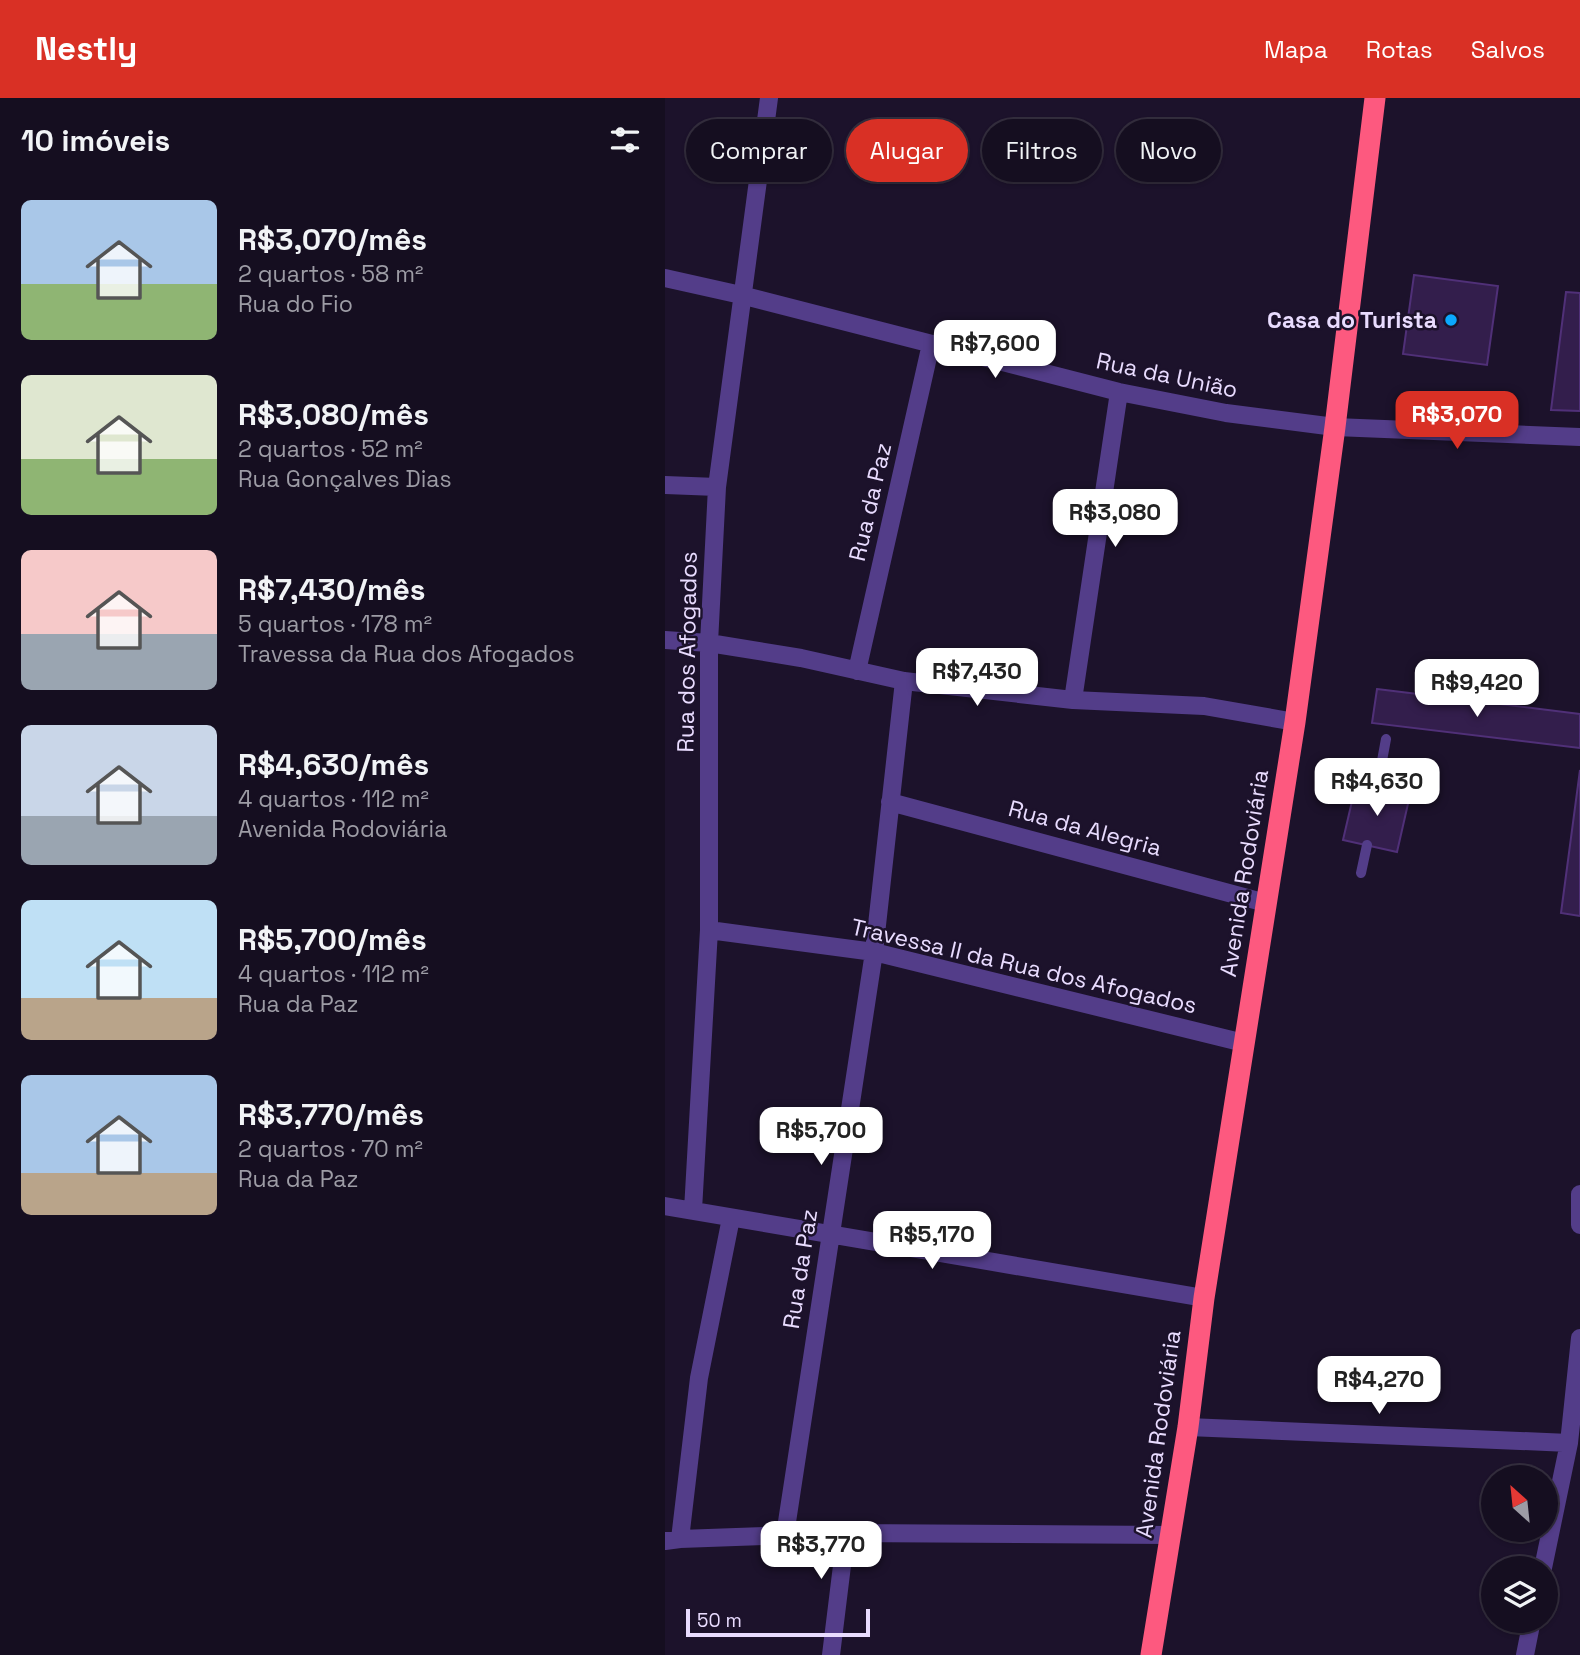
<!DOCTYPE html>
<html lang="pt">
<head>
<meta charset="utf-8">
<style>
	:root { --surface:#150e20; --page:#1e1729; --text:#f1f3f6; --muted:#9d9ca5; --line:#342e3e; --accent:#d93025 }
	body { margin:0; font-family:"Space Grotesk",sans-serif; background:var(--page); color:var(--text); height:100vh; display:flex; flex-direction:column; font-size:26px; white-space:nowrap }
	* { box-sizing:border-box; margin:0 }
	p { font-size:23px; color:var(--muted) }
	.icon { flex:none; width:38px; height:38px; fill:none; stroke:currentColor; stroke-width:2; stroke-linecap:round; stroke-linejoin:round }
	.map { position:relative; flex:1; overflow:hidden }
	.side { display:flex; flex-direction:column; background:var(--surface); width:665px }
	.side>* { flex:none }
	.top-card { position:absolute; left:21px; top:21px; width:665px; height:63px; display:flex; gap:14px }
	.needle { width:46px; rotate:333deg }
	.controls { position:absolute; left:816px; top:1367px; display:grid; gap:14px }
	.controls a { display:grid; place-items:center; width:77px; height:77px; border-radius:50%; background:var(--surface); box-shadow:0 2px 5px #0004,0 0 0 2px var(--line); font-size:35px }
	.scale { position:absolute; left:21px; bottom:18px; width:184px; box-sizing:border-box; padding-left:7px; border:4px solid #e9dcff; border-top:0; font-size:19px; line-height:24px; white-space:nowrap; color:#e9dcff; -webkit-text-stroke:5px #1c122b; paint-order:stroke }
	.price { position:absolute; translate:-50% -60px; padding:0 16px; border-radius:14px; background:#fff; color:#222; font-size:23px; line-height:46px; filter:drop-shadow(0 2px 4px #0008) }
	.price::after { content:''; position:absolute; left:50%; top:42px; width:21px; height:16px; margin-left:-10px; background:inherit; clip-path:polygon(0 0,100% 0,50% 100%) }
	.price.selected { background:var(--accent); color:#fff }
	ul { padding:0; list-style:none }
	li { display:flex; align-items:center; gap:21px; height:175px; padding:0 21px }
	li span { display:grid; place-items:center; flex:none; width:196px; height:140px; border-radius:10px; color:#555 }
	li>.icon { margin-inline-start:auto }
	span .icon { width:84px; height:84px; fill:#fffc; stroke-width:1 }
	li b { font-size:30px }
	h2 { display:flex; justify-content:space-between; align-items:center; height:84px; padding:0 21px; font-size:30px }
	.chip { padding:0 24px; border-radius:32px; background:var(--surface); box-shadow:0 2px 5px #0004,0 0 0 2px var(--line); font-size:24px; line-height:63px }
	.chip.selected { background:var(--accent); color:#fff }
	header { display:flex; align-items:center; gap:42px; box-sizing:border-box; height:98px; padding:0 35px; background:var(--accent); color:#fff }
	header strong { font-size:33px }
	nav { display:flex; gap:38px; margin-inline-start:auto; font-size:24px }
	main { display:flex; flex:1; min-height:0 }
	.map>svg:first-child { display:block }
	.building { fill:#331e4c; stroke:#503078; stroke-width:2 }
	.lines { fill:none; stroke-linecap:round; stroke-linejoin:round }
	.lane { stroke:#533d89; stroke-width:10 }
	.street { stroke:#533d89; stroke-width:18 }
	.highway { stroke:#fd597f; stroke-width:21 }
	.poi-dot { fill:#0ba8fc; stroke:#1c122b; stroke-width:2.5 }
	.labels { text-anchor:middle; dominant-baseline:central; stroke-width:5; stroke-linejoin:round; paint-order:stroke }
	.poi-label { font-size:23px; font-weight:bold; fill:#e9dcff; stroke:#1c122b; text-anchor:end }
	.street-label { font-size:23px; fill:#e9dcff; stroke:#1c122b }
</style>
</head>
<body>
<header>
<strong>Nestly</strong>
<nav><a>Mapa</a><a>Rotas</a><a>Salvos</a></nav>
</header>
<main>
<section class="side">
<h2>10 imóveis<svg class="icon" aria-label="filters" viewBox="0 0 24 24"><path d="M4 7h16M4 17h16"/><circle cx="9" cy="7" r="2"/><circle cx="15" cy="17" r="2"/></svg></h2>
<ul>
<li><span style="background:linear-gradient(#a9c7e8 60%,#8fb573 0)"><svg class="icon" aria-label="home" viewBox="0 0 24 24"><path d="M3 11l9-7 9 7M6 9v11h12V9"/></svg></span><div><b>R$3,070/mês</b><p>2 quartos · 58 m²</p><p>Rua do Fio</p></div></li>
<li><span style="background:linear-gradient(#dfe7d0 60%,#8fb573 0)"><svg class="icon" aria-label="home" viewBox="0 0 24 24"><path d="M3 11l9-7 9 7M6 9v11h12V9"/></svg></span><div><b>R$3,080/mês</b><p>2 quartos · 52 m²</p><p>Rua Gonçalves Dias</p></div></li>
<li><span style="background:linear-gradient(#f6c9c9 60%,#9aa5b1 0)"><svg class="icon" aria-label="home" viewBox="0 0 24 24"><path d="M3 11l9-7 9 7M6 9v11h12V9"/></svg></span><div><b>R$7,430/mês</b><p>5 quartos · 178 m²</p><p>Travessa da Rua dos Afogados</p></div></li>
<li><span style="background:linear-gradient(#c9d6e8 65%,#9aa5b1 0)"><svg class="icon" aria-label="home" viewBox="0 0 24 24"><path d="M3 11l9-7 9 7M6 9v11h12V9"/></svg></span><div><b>R$4,630/mês</b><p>4 quartos · 112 m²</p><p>Avenida Rodoviária</p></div></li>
<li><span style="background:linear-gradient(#bfe0f5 70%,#b9a48a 0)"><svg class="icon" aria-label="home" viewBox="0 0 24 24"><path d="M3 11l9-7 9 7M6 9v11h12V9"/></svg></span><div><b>R$5,700/mês</b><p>4 quartos · 112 m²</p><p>Rua da Paz</p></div></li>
<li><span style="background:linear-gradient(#a9c7e8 70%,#b9a48a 0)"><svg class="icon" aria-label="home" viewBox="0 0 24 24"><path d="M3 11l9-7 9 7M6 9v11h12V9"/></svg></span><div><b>R$3,770/mês</b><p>2 quartos · 70 m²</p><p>Rua da Paz</p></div></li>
</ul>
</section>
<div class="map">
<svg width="915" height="1557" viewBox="0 0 915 1557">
	<rect width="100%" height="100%" fill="#1c122b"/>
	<path class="building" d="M749 177 833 188 822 267 738 256Z
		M901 194 915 195V313L886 312Z
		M712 591 915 616V650L707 625Z
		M915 672V818L896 815Z
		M691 686 745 697 732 754 678 742Z"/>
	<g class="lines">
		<path class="lane" d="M712 690 721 641
			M696 775 702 747"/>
		<path class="street" d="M0 180 76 197 454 294 561 315 670 329 915 339
			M0 387 52 389
			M0 542 44 545 136 560 239 583 408 602 539 608 630 624
			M192 573 266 246
			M408 602 454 294
			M225 704 601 805
			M44 832 209 854 579 945
			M915 1096V1127
			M0 1108 539 1200
			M28 1112 44 832V545L52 389 104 0
			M523 1329 904 1345
			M120 1437 209 854 239 583
			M15 1441 34 1280 66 1120
			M0 1443 15 1441 181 1435 505 1437
			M878 1470 904 1345 915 1240
			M166 1557 181 1435
			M860 1557 867 1522"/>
		<path class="highway" d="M486 1557 523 1329 539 1200 630 624 670 329 710 0"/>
	</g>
	<circle class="poi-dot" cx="786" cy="222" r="7"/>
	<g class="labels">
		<g class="poi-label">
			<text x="772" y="222">Casa do Turista</text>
		</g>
		<g class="street-label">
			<text transform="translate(502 277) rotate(12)">Rua da União</text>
			<text transform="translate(205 404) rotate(-77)">Rua da Paz</text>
			<text transform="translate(22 554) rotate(-89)">Rua dos Afogados</text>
			<text transform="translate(420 730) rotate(15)">Rua da Alegria</text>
			<text transform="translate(579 775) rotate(-81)">Avenida Rodoviária</text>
			<text transform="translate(359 868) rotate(13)">Travessa II da Rua dos Afogados</text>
			<text transform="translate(135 1171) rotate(-81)">Rua da Paz</text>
			<text transform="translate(493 1336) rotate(-82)">Avenida Rodoviária</text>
		</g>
	</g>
</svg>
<div class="controls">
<a><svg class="needle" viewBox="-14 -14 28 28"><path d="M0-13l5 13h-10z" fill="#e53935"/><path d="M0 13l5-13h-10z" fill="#9d9ca5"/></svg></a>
<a><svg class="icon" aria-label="layers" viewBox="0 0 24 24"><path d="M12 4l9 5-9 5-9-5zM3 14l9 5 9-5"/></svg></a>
</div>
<div class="scale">50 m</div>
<b class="price" style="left:330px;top:282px">R$7,600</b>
<b class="price selected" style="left:792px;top:353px">R$3,070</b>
<b class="price" style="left:450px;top:451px">R$3,080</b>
<b class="price" style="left:312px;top:610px">R$7,430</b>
<b class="price" style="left:812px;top:621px">R$9,420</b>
<b class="price" style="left:712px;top:720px">R$4,630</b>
<b class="price" style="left:156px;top:1069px">R$5,700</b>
<b class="price" style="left:267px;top:1173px">R$5,170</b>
<b class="price" style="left:714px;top:1318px">R$4,270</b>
<b class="price" style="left:156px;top:1483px">R$3,770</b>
<div class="top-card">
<a class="chip">Comprar</a>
<a class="chip selected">Alugar</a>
<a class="chip">Filtros</a>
<a class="chip">Novo</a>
</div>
</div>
</main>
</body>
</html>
